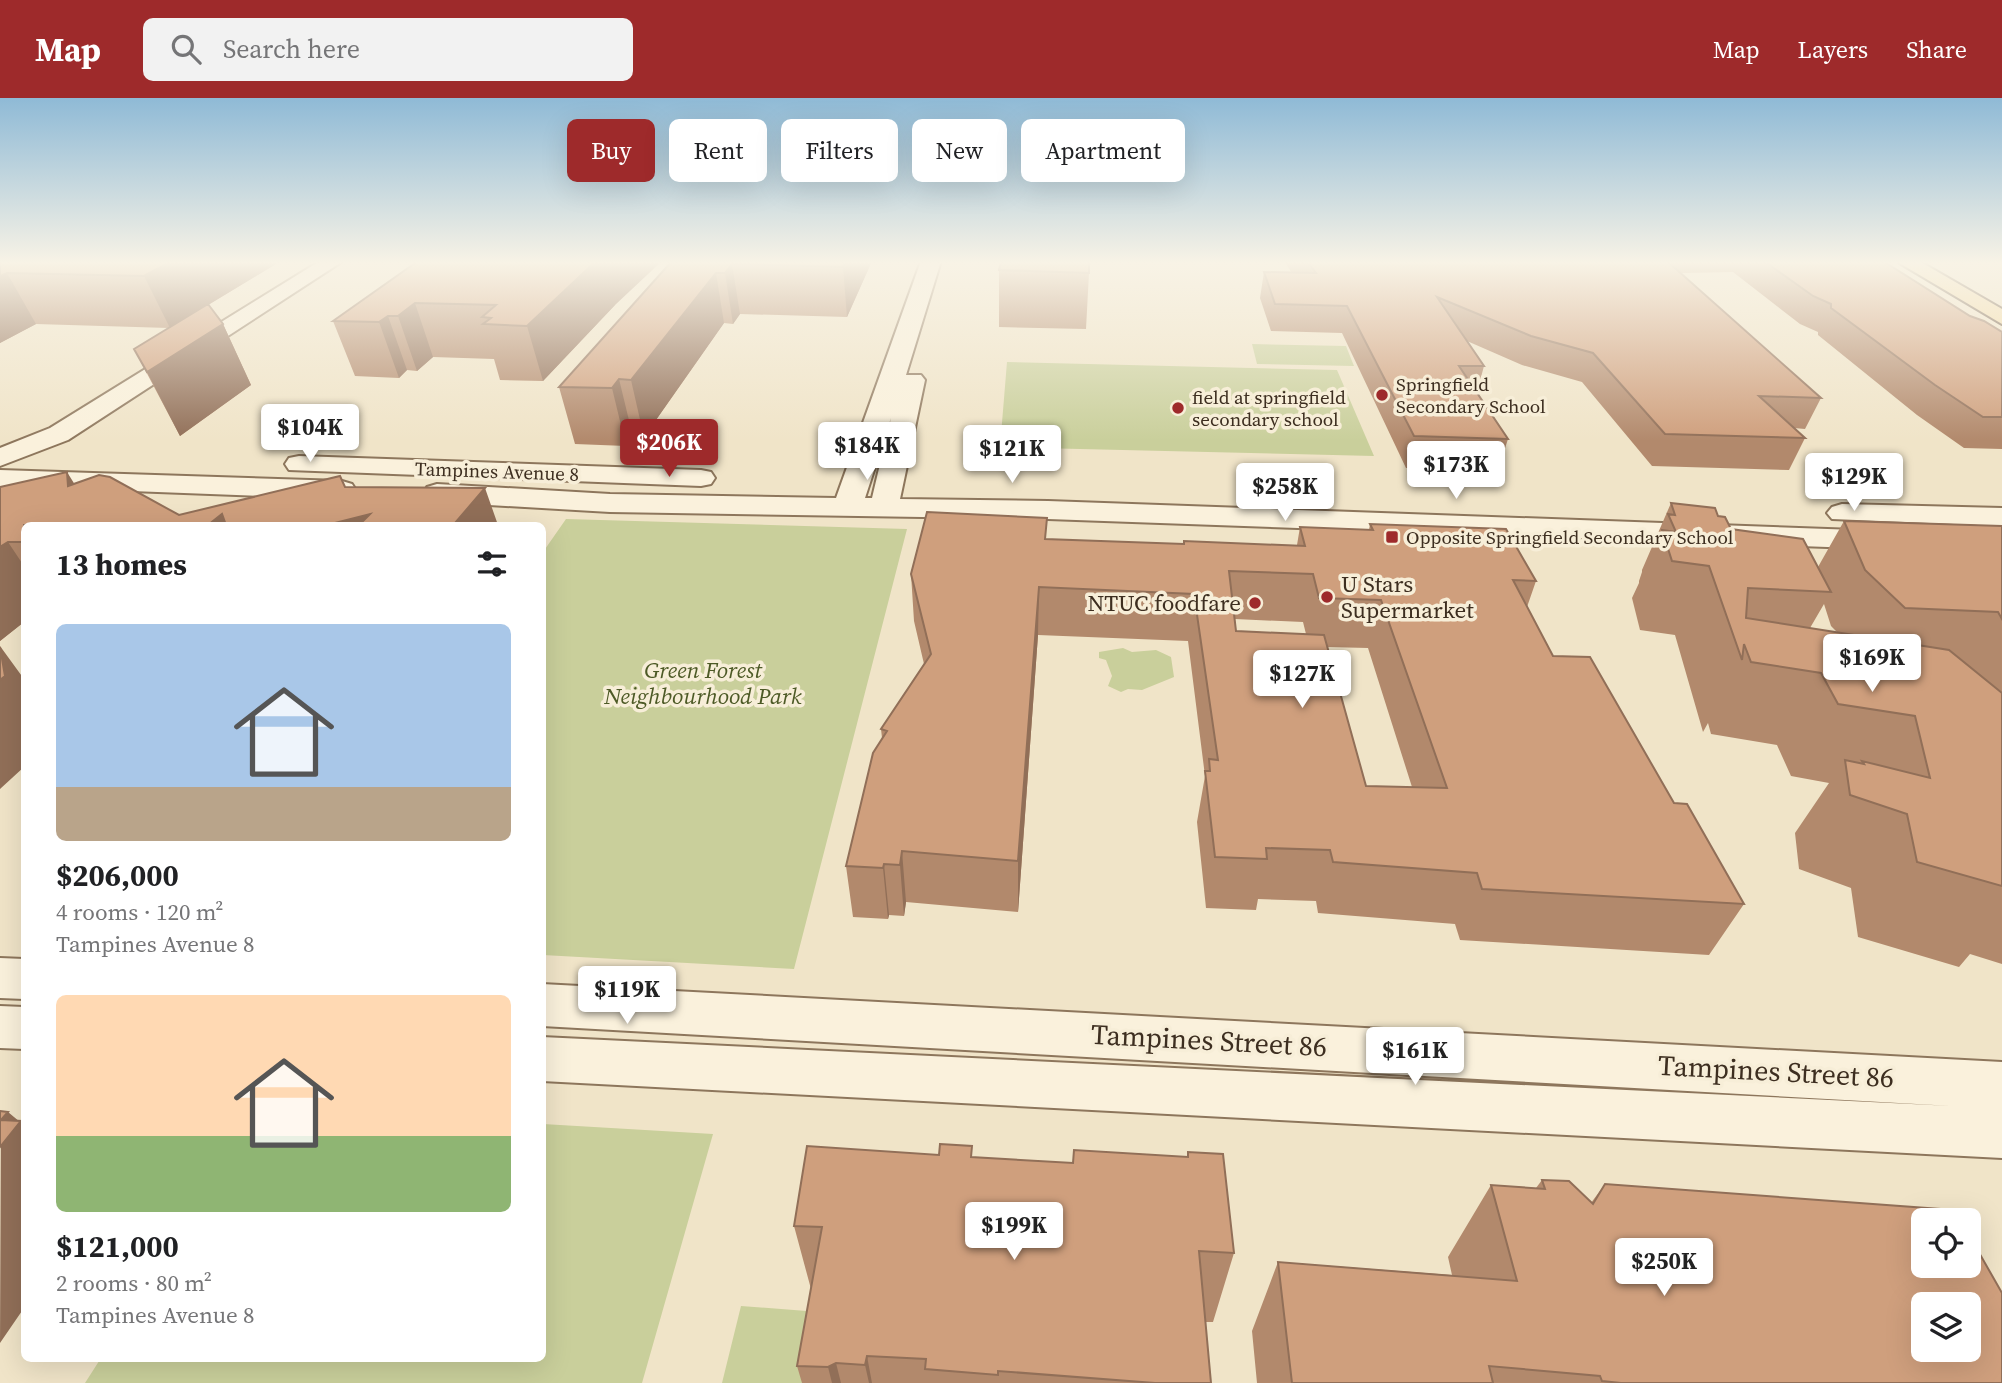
<!DOCTYPE html>
<html lang="en">
<head>
<meta charset="utf-8">
<style>
	:root { --surface:#fff; --page:#f2f2f2; --text:#202124; --muted:#757577; --accent:#9e2a2b }
	body { margin:0; font-family:"Source Serif 4",serif; background:var(--page); color:var(--text); height:100vh; display:flex; flex-direction:column; font-size:26px; white-space:nowrap }
	* { box-sizing:border-box; margin:0 }
	p { font-size:23px; color:var(--muted) }
	.icon { flex:none; width:38px; height:38px; fill:none; stroke:currentColor; stroke-width:2; stroke-linecap:round; stroke-linejoin:round }
	.map { position:relative; flex:1; overflow:hidden }
	.drawer { position:absolute; left:21px; top:424px; width:525px; height:840px; display:flex; flex-direction:column; background:var(--surface); border-radius:10px; box-shadow:0 7px 28px #0002 }
	.drawer>* { flex:none }
	.guide { position:absolute; left:567px; top:21px; width:665px; height:63px; display:flex; gap:14px }
	.buttons { position:absolute; left:1911px; top:1110px; display:grid; gap:14px }
	.buttons a { display:grid; place-items:center; width:70px; height:70px; border-radius:10px; background:var(--surface); box-shadow:0 7px 28px #0002; font-size:35px }
	.price { position:absolute; translate:-50% -60px; padding:0 16px; border-radius:7px; background:#fff; color:#222; font-size:23px; line-height:46px; filter:drop-shadow(0 2px 4px #0008) }
	.price::after { content:''; position:absolute; left:50%; top:42px; width:21px; height:16px; margin-left:-10px; background:inherit; clip-path:polygon(0 0,100% 0,50% 100%) }
	.price.on { background:var(--accent); color:#fff }
	ul { padding:0; list-style:none }
	li { display:grid; align-content:center; gap:14px; height:371px; padding:0 35px }
	li span { display:grid; place-items:center; height:217px; border-radius:10px; color:#555 }
	li>.icon { margin-inline-start:auto }
	span .icon { width:126px; height:126px; fill:#fffc; stroke-width:1 }
	li b { font-size:30px }
	h2 { display:flex; justify-content:space-between; align-items:center; height:84px; padding:0 35px; font-size:30px }
	.chip { padding:0 24px; border-radius:10px; background:var(--surface); box-shadow:0 7px 28px #0002; font-size:24px; line-height:63px }
	.chip.on { background:var(--accent); color:#fff }
	header { display:flex; align-items:center; gap:42px; box-sizing:border-box; height:98px; padding:0 35px; background:var(--accent); color:#fff }
	header strong { font-size:33px }
	nav { display:flex; gap:38px; margin-inline-start:auto; font-size:24px }
	.search { width:490px; height:63px; background:var(--page); display:flex; align-items:center; gap:18px; box-sizing:border-box; padding:0 24px; border-radius:10px; color:var(--muted); font-size:26px }
	.map>svg:first-child { display:block }
	.green { fill:#c9cf9b }
	.lines { fill:none; stroke-linecap:round; stroke-linejoin:round }
	.minor-casing { stroke:#8d765c; stroke-width:4 }
	.major-casing { stroke:#5b4430; stroke-width:4 }
	.minor { fill:#faf1dc; fill-rule:evenodd }
	.major { fill:#f3d9a0; fill-rule:evenodd }
	.wall { fill:#b2896c; fill-rule:evenodd }
	.shaded-wall { fill:#916f58 }
	.building { fill:#cf9f7d; stroke:#916f58; stroke-width:2; fill-rule:evenodd }
	.poi-dot { fill:#9e2a2b; stroke:#f7eed8; stroke-width:2.5 }
	.labels { text-anchor:middle; dominant-baseline:central; stroke-width:7; stroke-linejoin:round; paint-order:stroke }
	.far-poi-label { font-size:19px; fill:#3d2e20; stroke:#f7eed8; text-anchor:start }
	.far-street-label { font-size:19px; fill:#3d2e20; stroke:#f7eed8 }
	.poi-label { font-size:23px; fill:#3d2e20; stroke:#f7eed8; text-anchor:start }
	.park-label { font-size:23px; font-style:italic; fill:#4d5a26; stroke:#f7eed8 }
	.near-street-label { font-size:28px; fill:#3d2e20; stroke:#f7eed8 }
</style>
</head>
<body>
<header>
<strong>Map</strong>
<div class="search"><svg class="icon" aria-label="search" viewBox="0 0 24 24"><circle cx="10" cy="10" r="6"/><path d="M15 15l6 6"/></svg>Search here</div>
<nav><a>Map</a><a>Layers</a><a>Share</a></nav>
</header>
<div class="map">
<svg width="2002" height="1285" viewBox="0 0 2002 1285">
	<rect width="100%" height="100%" fill="#f0e4c8"/>
	<path class="green" d="M1252 246 1346 248 1354 268 1257 266Z
		M1007 264 1337 272 1374 358 1000 349Z
		M566 421 907 431 794 871 543 857V454Z
		M1123 550 1132 554 1156 552 1171 559 1174 579 1142 592 1128 591 1121 594 1108 588 1112 578 1106 562 1099 560V554Z
		M543 1026 713 1036 642 1285H85L101 1260H542Z
		M741 1208 832 1215 819 1285H722Z"/>
	<g class="lines">
		<g class="minor-casing">
			<path id="minor" d="M320 163H343L68 342 0 368V350L50 330Z
				M921 163H941L906 277H921L925 282 900 401 1048 403 1884 433 1895 436 1899 442 1895 448 1884 451 1048 421 610 414 437 404 427 401 423 395 427 389 437 386 610 396 836 400ZM891 320 872 400H865Z
				M299 358 701 372 711 374 715 380 711 386 701 388 289 372 285 366 289 360Z
				M0 372 342 383 352 386 356 392 352 398 342 401 0 388Z
				M1842 406 2002 410V428L1832 421 1827 415 1832 409Z
				M0 860 24 861V901L0 900Z
				M542 886 2002 964V1060L542 983V939L1952 1008 542 928Z
				M0 908 24 909V951L0 950Z"/>
		</g>
		<g class="major-casing">
			<path id="major" d="M1896 163H1919L2002 211V226Z"/>
		</g>
		<use href="#minor" class="minor"/>
		<use href="#major" class="major"/>
	</g>
	<path class="wall" d="M0 163H281L208 207 223 226 251 287 180 338 134 251 169 230 36 226 0 245Z
		M418 163 615 207 543 283 500 282 494 261 433 259 417 273 407 272 399 280 355 278 333 223Z
		M672 163H872L847 219 740 216 733 226 724 225 644 339H633L626 348 575 346 559 289Z
		M1284 163H1883L1970 218 2002 234V351L1964 350 1917 317 1818 237V234L1800 226 1733 174 1681 175 1821 300 1805 331 1794 330 1805 340 1789 372 1652 368 1582 284 1522 267 1467 243 1484 268 1477 294 1508 341 1498 372 1406 370 1342 235 1271 233 1260 200 1264 174 1292 175Z
		M999 172 1089 175 1086 231 999 229Z
		M75 386 179 417 345 389 498 427H24V524L0 543V389Z
		M1671 405 1718 418 1731 431 1818 469 1844 423 2002 428V866L1970 856 1959 869 1858 839 1851 790 1799 771 1795 735 1829 685 1791 678 1777 647 1711 636 1708 625 1703 634 1675 537 1640 532 1632 500 1639 485V483L1642 474V472ZM1824 506 1831 528 1838 535 1810 530Z
		M1370 426 1536 483 1527 509 1553 558 1674 705 1744 806 1709 857 1460 842 1455 826 1318 815 1316 803 1258 801 1256 812 1206 810 1197 724 1205 678 1188 543 1038 537 1018 814 906 804 904 818 889 817 888 821 853 819 846 768 882 640 881 631 924 566 914 523 911 476 1047 441 1184 446 1297 447 1300 429 1369 432ZM1235 521 1303 524 1306 536 1236 533ZM1327 549 1368 550 1412 689 1366 688Z
		M972 1048V1059L1073 1065 1187 1058 1188 1054 1234 1155 1213 1224H1205L1211 1285H802L797 1268 811 1191 794 1128 939 1057Z
		M1542 1082 1591 1105 1605 1086 2002 1285H1257L1252 1233 1278 1164 1452 1177 1448 1159 1491 1087 1536 1090Z"/>
	<path class="shaded-wall" d="M172 163H281L170 230 144 178Z
		M596 163H662L615 207 543 283 527 228Z
		M846 163H872L847 219 843 169Z
		M732 166 740 216 733 226 725 175Z
		M7 175 36 226 0 245V178Z
		M716 175 724 225 644 339 631 282Z
		M415 205 433 259 417 273 398 218Z
		M388 218 407 272 399 280 379 224Z
		M223 226 251 287 180 338 147 274Z
		M619 281 633 339 626 348 612 290Z
		M67 374 100 427 68 388Z
		M485 390 498 427H456L455 425Z
		M222 416 228 427H208Z
		M370 416 375 427H327Z
		M8 444 24 468V524L0 543V449Z
		M1039 489 1038 537 1018 814V763Z
		M0 548 24 581V669L0 691Z
		M902 753 906 804 904 818 900 767Z
		M884 766 889 817 888 821 883 770Z
		M8 1014 20 1024 21 1023 24 1026V1210L0 1245 1 1022Z
		M867 1258 872 1285H869L865 1267Z
		M836 1265 841 1285H832L828 1269Z"/>
	<path class="building" d="M0 163H172L144 178 7 175 0 178Z
		M418 163H596L527 228 483 226 491 220 482 219 496 207 415 205 398 218H388L379 224 333 223Z
		M672 163H846L843 169 732 166 725 175H716L631 282 619 281 612 290 559 289Z
		M1001 163H1089V175L999 172Z
		M1307 163H1667L1821 300 1759 298 1805 340 1665 336 1593 255 1531 238 1437 199 1484 268H1459L1508 341 1414 338 1347 208 1275 206 1264 174 1316 175Z
		M1764 163H1883L1970 218 1984 223 2002 234V319H1983L1935 287 1831 210V206L1813 198Z
		M208 206 223 226 147 274 134 251Z
		M67 374 68 388 99 377 110 379 179 417 340 378 345 389 485 390 455 425H464L462 427H359L370 416 327 427H226L222 416 208 427H24V444H8L0 449V389Z
		M1671 405 1715 410 1718 418 1725 419 1731 431 1803 441 1831 494 1748 490 1746 520 1949 552 2002 595V788L1917 764 1907 716 1850 697 1845 662 1864 666 1862 663 1930 680 1915 618 1838 606 1821 575 1751 564 1744 546 1742 562 1709 468 1672 463 1662 432 1676 434 1668 416 1675 417Z
		M927 414 1047 420 1045 441 1184 446V443L1305 448 1300 429 1373 432 1370 426 1506 431 1536 483 1513 482 1553 558 1590 559 1674 705 1687 706 1744 806 1482 791 1477 775 1333 764 1330 752 1266 750 1267 761 1215 759 1205 673H1210L1209 661 1218 662 1194 496 1039 489 1018 763 902 753 900 767 884 766 883 770 846 768 873 655 887 633 881 631 931 556 911 476ZM1229 473 1313 476 1319 500 1381 502 1447 690 1366 688 1324 537 1236 533Z
		M1844 423 2002 428V521L1998 514 1905 510 1865 472Z
		M0 549 5 578 0 582Z
		M0 1013 8 1014 1 1022 21 1023 0 1049Z
		M940 1046 972 1048 971 1059 1073 1065 1074 1052 1188 1059V1054L1223 1056 1234 1155 1199 1153 1211 1285H1155L998 1273V1277L925 1271 926 1261 867 1258 865 1267 836 1265 828 1269 797 1268 822 1129 794 1128 807 1048 939 1057Z
		M1542 1082 1569 1083 1593 1106 1605 1086 1954 1112 1960 1122H1923V1167H1969V1137L2002 1195V1285H1621L1602 1283 1600 1278 1489 1268 1493 1285H1292L1278 1164 1517 1183 1491 1087 1545 1091ZM1923 1206H1969V1251H1923Z"/>
	<linearGradient id="sky" x2="0" y2="1"><stop stop-color="#8fbad6"/><stop offset="0.48" stop-color="#f8f3e6"/><stop offset="1" stop-color="#f8f3e6" stop-opacity="0"/></linearGradient>
	<rect width="2002" height="343" fill="url(#sky)"/>
	<g class="poi-dot">
		<circle cx="1382" cy="297" r="7"/>
		<circle cx="1178" cy="310" r="7"/>
		<rect x="1385" y="432" width="14" height="14" rx="3.5"/>
		<circle cx="1327" cy="499" r="7"/>
		<circle cx="1255" cy="505" r="7"/>
	</g>
	<g class="labels">
		<g class="far-poi-label">
			<text x="1396" y="286">Springfield<tspan x="1396" dy="22">Secondary School</tspan></text>
			<text x="1192" y="299">field at springfield<tspan x="1192" dy="22">secondary school</tspan></text>
			<text x="1406" y="439">Opposite Springfield Secondary School</text>
		</g>
		<g class="far-street-label">
			<text transform="translate(497 373) rotate(2)">Tampines Avenue 8</text>
		</g>
		<g class="poi-label">
			<text x="1341" y="486">U Stars<tspan x="1341" dy="26">Supermarket</tspan></text>
			<text x="1241" y="505" text-anchor="end">NTUC foodfare</text>
		</g>
		<g class="park-label">
			<text x="703" y="572">Green Forest<tspan x="703" dy="26">Neighbourhood Park</tspan></text>
		</g>
		<g class="near-street-label">
			<text transform="translate(1209 942) rotate(3)">Tampines Street 86</text>
			<text transform="translate(1776 973) rotate(3)">Tampines Street 86</text>
		</g>
	</g>
</svg>
<div class="buttons">
<a><svg class="icon" aria-label="locate" viewBox="0 0 24 24"><circle cx="12" cy="12" r="6"/><path d="M12 2v4M12 18v4M2 12h4M18 12h4"/></svg></a>
<a><svg class="icon" aria-label="layers" viewBox="0 0 24 24"><path d="M12 4l9 5-9 5-9-5zM3 14l9 5 9-5"/></svg></a>
</div>
<b class="price" style="left:310px;top:366px">$104K</b>
<b class="price on" style="left:669px;top:381px">$206K</b>
<b class="price" style="left:867px;top:384px">$184K</b>
<b class="price" style="left:1012px;top:387px">$121K</b>
<b class="price" style="left:1456px;top:403px">$173K</b>
<b class="price" style="left:1854px;top:415px">$129K</b>
<b class="price" style="left:1285px;top:425px">$258K</b>
<b class="price" style="left:1872px;top:596px">$169K</b>
<b class="price" style="left:1302px;top:612px">$127K</b>
<b class="price" style="left:627px;top:928px">$119K</b>
<b class="price" style="left:1415px;top:989px">$161K</b>
<b class="price" style="left:1014px;top:1164px">$199K</b>
<b class="price" style="left:1664px;top:1200px">$250K</b>
<div class="guide">
<a class="chip on">Buy</a>
<a class="chip">Rent</a>
<a class="chip">Filters</a>
<a class="chip">New</a>
<a class="chip">Apartment</a>
</div>
<section class="drawer">
<h2>13 homes<svg class="icon" aria-label="filters" viewBox="0 0 24 24"><path d="M4 7h16M4 17h16"/><circle cx="9" cy="7" r="2"/><circle cx="15" cy="17" r="2"/></svg></h2>
<ul>
<li><span style="background:linear-gradient(#a9c7e8 75%,#b9a48a 0)"><svg class="icon" aria-label="home" viewBox="0 0 24 24"><path d="M3 11l9-7 9 7M6 9v11h12V9"/></svg></span><div><b>$206,000</b><p>4 rooms · 120 m²</p><p>Tampines Avenue 8</p></div></li>
<li><span style="background:linear-gradient(#ffd9b3 65%,#8fb573 0)"><svg class="icon" aria-label="home" viewBox="0 0 24 24"><path d="M3 11l9-7 9 7M6 9v11h12V9"/></svg></span><div><b>$121,000</b><p>2 rooms · 80 m²</p><p>Tampines Avenue 8</p></div></li>
</ul>
</section>
</div>
</body>
</html>
